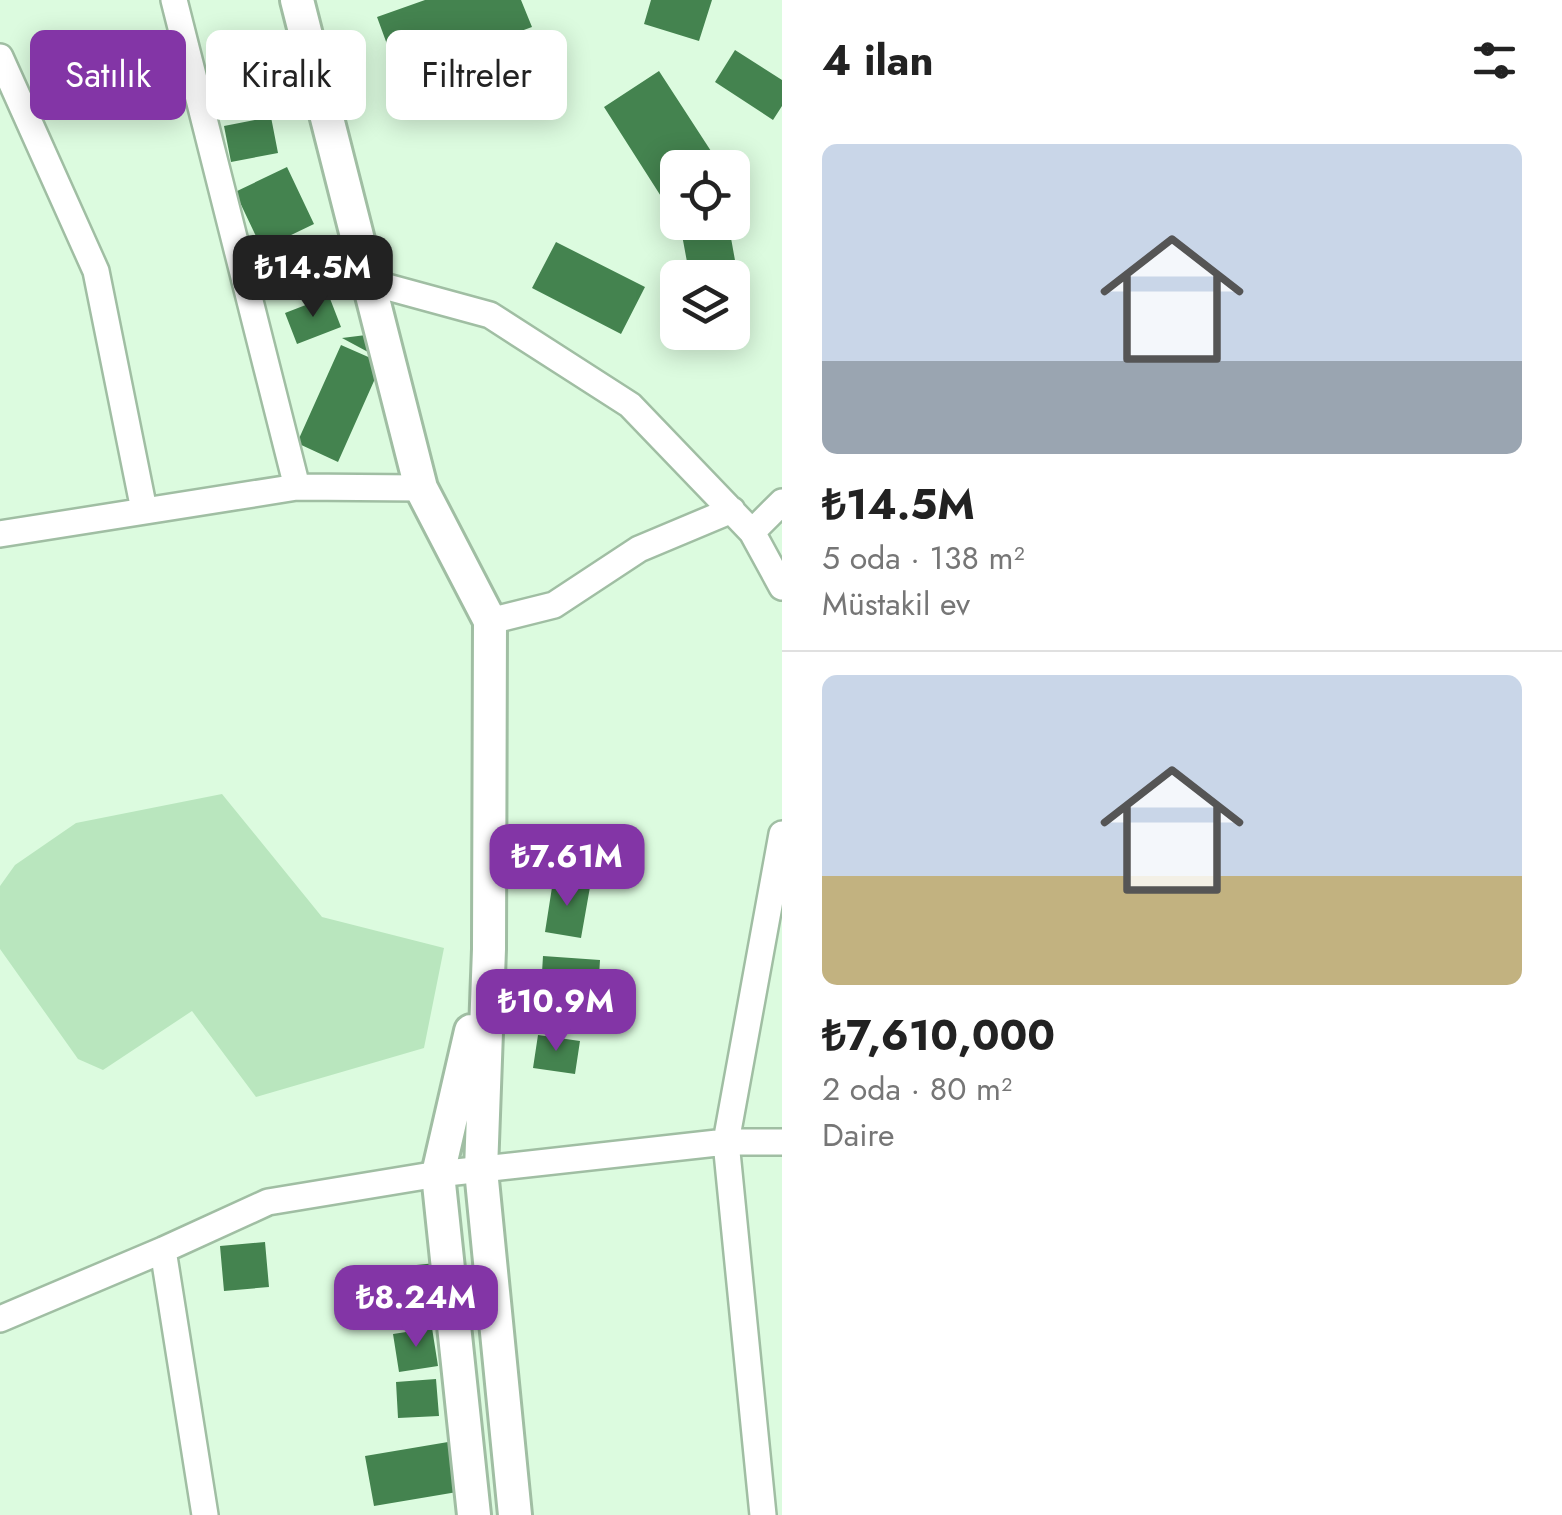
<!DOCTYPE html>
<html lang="tr">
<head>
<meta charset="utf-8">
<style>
	:root { --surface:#fff; --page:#f2f2f2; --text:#222; --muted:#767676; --line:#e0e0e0; --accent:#8335a6 }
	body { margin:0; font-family:Jost,sans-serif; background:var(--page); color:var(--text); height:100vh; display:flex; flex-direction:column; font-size:38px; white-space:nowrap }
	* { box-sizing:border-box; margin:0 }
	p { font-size:32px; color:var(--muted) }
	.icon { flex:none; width:55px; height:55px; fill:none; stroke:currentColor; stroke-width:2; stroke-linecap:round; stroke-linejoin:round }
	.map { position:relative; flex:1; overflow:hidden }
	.drawer { display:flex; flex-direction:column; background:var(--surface); width:780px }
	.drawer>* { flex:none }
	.top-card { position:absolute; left:30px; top:30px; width:600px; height:90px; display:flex; gap:20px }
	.fabs { position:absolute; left:660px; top:150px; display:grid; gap:20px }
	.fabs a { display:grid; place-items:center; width:90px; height:90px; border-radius:15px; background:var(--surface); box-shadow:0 5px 25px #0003; font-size:50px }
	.price { position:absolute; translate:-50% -85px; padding:0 22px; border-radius:20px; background:var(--accent); color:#fff; font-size:32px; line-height:65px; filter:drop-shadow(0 2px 5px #0008) }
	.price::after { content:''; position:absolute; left:50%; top:60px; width:30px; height:22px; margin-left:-15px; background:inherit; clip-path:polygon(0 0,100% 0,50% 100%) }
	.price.selected { background:#222; color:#fff }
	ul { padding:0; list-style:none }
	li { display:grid; align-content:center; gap:20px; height:530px; padding:0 40px }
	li+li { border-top:2px solid var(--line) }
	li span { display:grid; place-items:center; height:310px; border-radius:15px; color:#555 }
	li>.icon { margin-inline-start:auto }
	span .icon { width:180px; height:180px; fill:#fffc; stroke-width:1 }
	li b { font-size:42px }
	h2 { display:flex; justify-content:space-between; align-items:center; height:120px; padding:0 40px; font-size:42px }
	.tag { padding:0 35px; border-radius:15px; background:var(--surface); box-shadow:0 5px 25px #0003; font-size:35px; line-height:90px }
	.tag.selected { background:var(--accent); color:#fff }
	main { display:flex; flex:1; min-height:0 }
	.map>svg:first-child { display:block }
	.green { fill:#b9e6be }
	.building { fill:#44834f }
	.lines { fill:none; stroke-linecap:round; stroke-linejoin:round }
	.minor-casing { stroke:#a0bea3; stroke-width:30 }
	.tertiary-casing { stroke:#a0bea3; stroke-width:38 }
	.minor { stroke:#fff; stroke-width:25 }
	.tertiary { stroke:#fff; stroke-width:32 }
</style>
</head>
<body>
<main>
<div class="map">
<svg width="782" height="1515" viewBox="0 0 782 1515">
	<rect width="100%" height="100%" fill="#dcfbdf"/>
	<path class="green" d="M222 794 322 917 444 948 424 1048 256 1097 192 1011 103 1070 78 1059 0 949V886L15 865 76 823Z"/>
	<path class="building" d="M425 0H521L532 27 457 54 461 63 402 85 377 17Z
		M651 0H712L699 41 644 24Z
		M735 50 782 80V106L773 120 715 82Z
		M659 71 722 168H678V208L671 212 604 107Z
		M253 88 257 105 221 114 216 98Z
		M271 117 278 153 231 162 224 126Z
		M287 167 314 224 262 249 235 192Z
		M729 227 740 288 732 289V278H690L682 235Z
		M556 242 645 287 621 334 532 288Z
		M329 296 341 327 297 344 285 313Z
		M374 334 381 359 342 338Z
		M341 345 382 363 338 462 297 443Z
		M553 881 590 887 581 938 545 932Z
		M543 956 600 960 596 1026 539 1022Z
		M538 1035 580 1041 575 1074 533 1068Z
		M265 1242 269 1287 224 1291 220 1246Z
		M436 1263 441 1304 392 1310 387 1268Z
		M432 1328 438 1366 399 1372 393 1334Z
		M436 1379 439 1416 398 1418 396 1382Z
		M454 1441 463 1491 374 1506 365 1456Z"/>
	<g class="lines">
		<g class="minor-casing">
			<path id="minor" d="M174 0 297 487
				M0 57 96 271 144 510
				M369 282 490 315 630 405 752 532 782 587
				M752 532 782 502
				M0 534 297 487 421 488
				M490 621 554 605 639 549 732 510
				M163 1250 205 1515
				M0 1319 163 1250 268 1202 438 1174 726 1142H782
				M763 1515 726 1142 782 834"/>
		</g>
		<g class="tertiary-casing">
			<path id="tertiary" d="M297 0 421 488 490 621 489 949 481 1170 515 1515
				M471 1031 438 1174 474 1515"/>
		</g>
		<use href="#minor" class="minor"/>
		<use href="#tertiary" class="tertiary"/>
	</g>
</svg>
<div class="fabs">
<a><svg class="icon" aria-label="locate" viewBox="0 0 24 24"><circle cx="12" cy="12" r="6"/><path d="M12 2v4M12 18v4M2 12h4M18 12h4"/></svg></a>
<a><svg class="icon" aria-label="layers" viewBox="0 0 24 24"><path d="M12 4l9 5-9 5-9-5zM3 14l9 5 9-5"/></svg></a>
</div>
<b class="price selected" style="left:313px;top:320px">₺14.5M</b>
<b class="price" style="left:567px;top:909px">₺7.61M</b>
<b class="price" style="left:556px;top:1054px">₺10.9M</b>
<b class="price" style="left:416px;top:1350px">₺8.24M</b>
<div class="top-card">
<a class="tag selected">Satılık</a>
<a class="tag">Kiralık</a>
<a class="tag">Filtreler</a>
</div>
</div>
<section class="drawer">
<h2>4 ilan<svg class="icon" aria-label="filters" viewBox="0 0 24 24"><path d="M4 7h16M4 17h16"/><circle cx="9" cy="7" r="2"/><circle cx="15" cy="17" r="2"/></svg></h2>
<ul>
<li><span style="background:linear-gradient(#c9d6e8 70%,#9aa5b1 0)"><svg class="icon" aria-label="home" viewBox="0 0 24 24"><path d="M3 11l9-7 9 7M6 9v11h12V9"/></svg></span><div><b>₺14.5M</b><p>5 oda · 138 m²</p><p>Müstakil ev</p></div></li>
<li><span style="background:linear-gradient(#c9d6e8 65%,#c2b280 0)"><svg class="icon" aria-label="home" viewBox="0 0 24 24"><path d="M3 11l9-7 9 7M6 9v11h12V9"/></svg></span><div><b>₺7,610,000</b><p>2 oda · 80 m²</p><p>Daire</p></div></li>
</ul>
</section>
</main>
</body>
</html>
